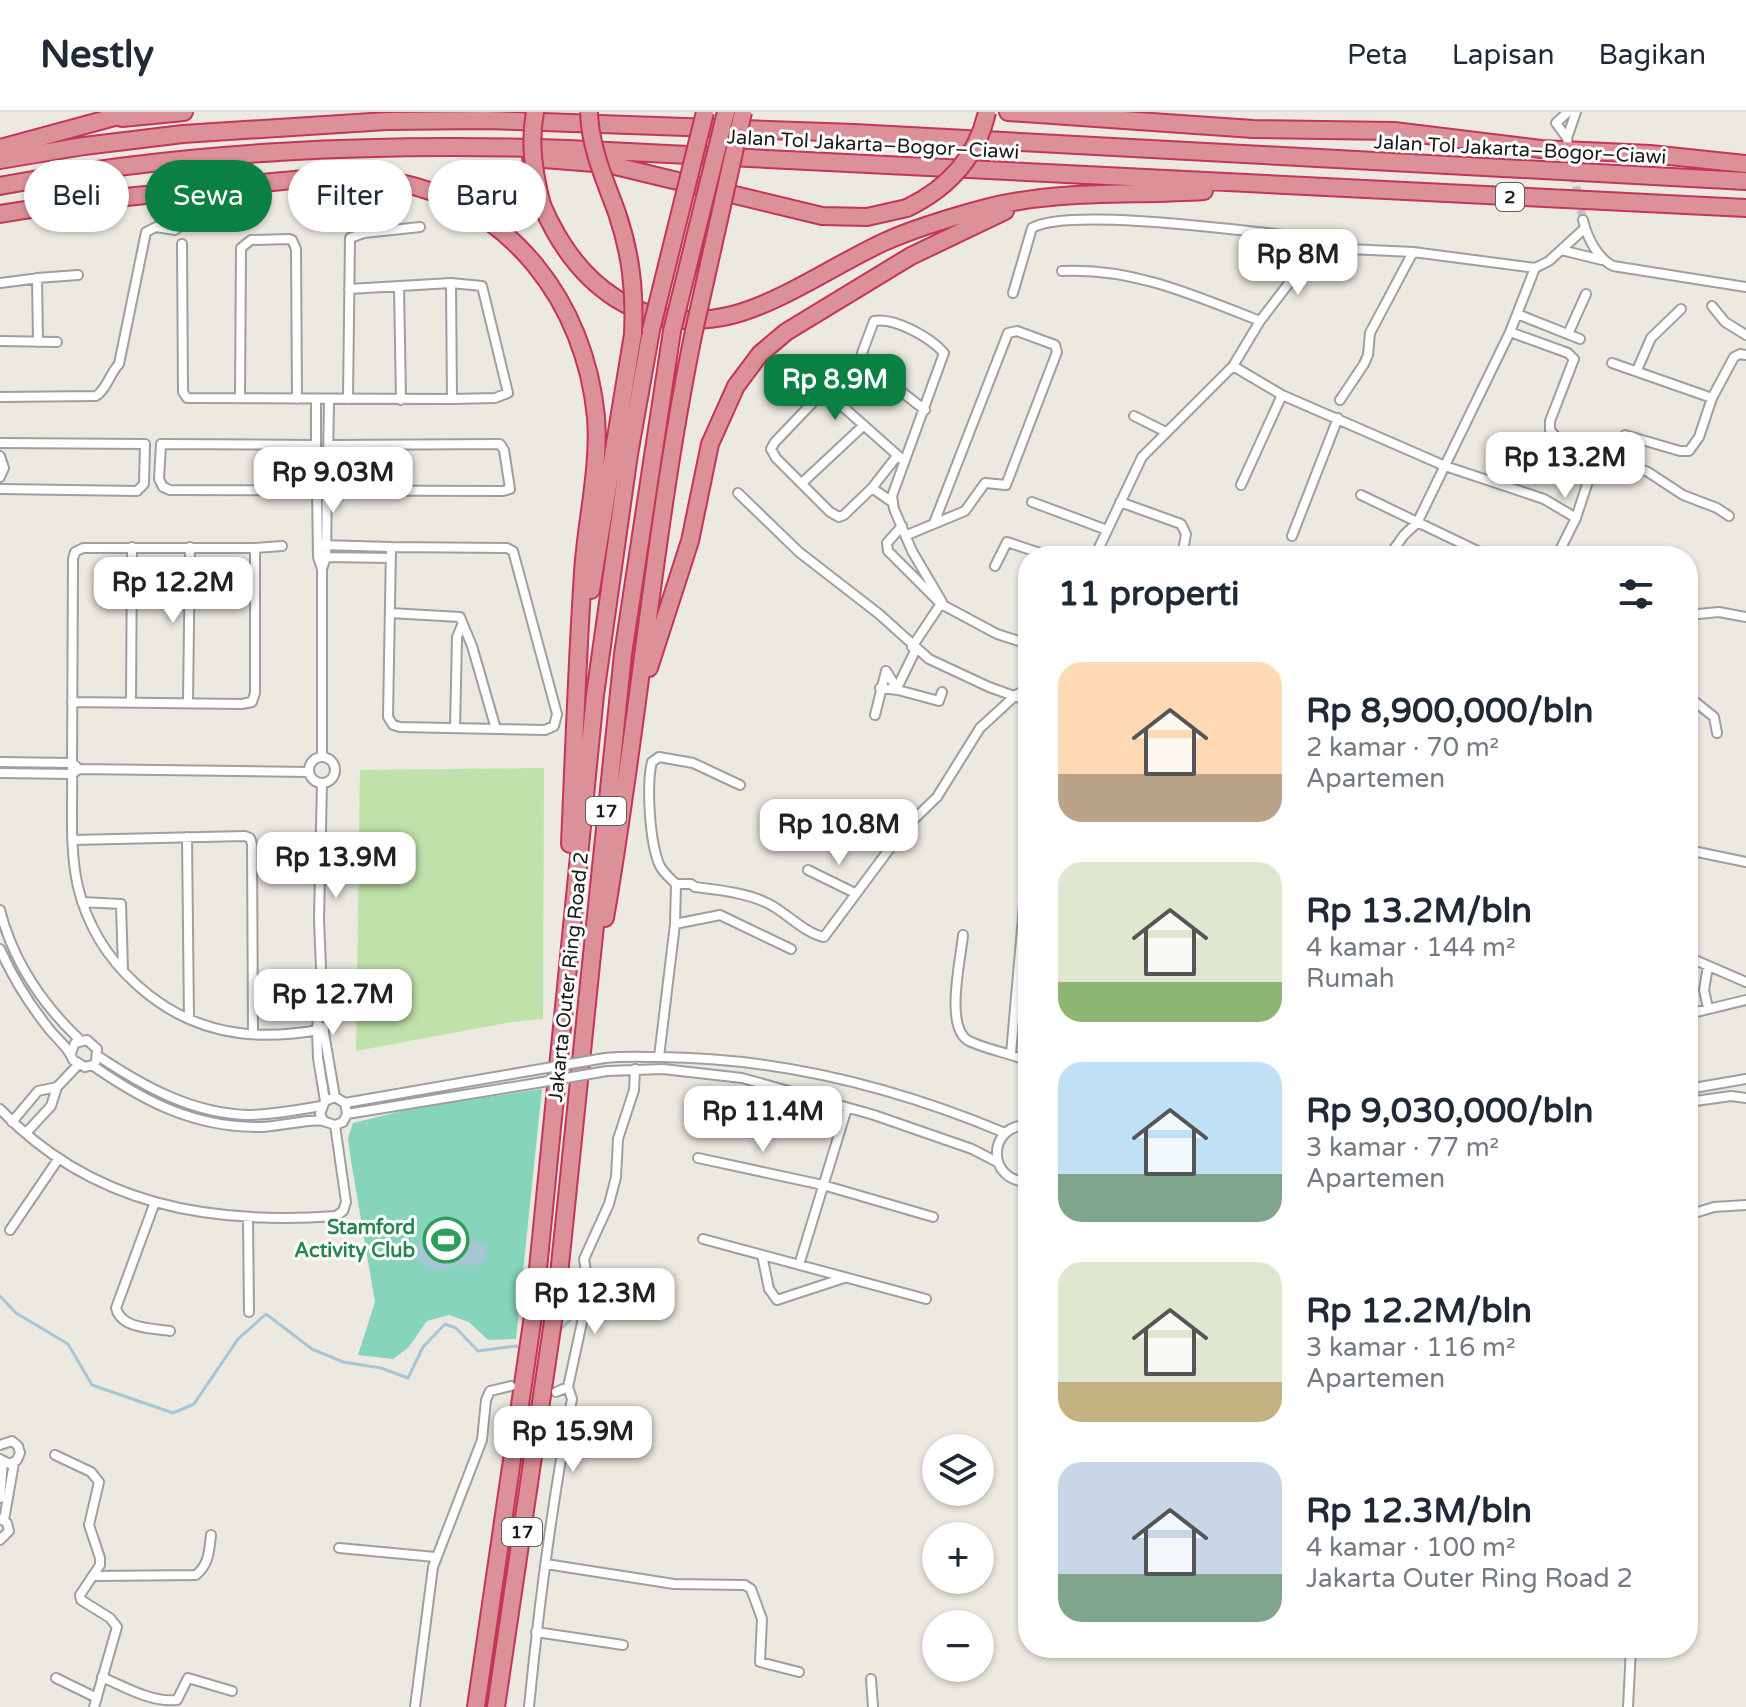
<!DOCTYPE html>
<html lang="id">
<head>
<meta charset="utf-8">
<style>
	:root { --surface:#fff; --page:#f6f6f7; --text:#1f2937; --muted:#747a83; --line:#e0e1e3; --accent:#0b8043 }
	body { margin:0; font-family:"Varela Round",sans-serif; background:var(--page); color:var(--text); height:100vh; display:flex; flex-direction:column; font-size:30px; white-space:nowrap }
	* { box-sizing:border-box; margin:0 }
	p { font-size:26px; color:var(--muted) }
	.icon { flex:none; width:44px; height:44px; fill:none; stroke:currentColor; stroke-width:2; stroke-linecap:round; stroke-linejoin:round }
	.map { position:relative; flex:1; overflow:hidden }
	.sheet { position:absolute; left:1018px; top:434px; width:680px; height:1112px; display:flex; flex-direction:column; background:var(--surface); border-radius:32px; box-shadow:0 2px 6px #0004 }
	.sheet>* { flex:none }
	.hud { position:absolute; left:24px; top:48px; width:760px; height:72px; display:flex; gap:16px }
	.fabs { position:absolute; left:922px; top:1322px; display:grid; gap:16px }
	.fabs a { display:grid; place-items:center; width:72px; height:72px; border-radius:50%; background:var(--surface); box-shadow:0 2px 6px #0004; font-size:40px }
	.price { position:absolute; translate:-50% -68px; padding:0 18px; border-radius:16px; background:#fff; color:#222; font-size:26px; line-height:52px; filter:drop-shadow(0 2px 4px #0008) }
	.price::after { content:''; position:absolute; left:50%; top:48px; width:24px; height:18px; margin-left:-12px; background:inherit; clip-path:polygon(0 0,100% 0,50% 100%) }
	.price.selected { background:var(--accent); color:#fff }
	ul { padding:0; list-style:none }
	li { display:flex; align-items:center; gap:24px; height:200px; padding:0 40px }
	li span { display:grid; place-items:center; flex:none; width:224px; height:160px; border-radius:24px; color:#555 }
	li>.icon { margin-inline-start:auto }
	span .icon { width:96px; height:96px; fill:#fffc; stroke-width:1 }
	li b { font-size:34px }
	h2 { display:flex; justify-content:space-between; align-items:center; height:96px; padding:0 40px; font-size:34px }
	.chip { padding:0 28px; border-radius:36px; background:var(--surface); box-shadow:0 2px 6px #0004; font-size:28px; line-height:72px }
	.chip.selected { background:var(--accent); color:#fff }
	header { display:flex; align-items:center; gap:48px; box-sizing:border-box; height:112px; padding:0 40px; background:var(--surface); border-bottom:2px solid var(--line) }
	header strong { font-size:38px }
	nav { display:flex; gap:44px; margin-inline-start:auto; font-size:28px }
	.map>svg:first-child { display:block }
	.grass { fill:#c1e1ab }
	.pitch { fill:#86d4bc }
	.water { fill:#a6c6d5 }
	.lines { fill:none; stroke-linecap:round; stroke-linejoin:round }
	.stream { stroke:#a6c6d5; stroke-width:3 }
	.street-tunnel { stroke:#c2c0b9; stroke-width:8; stroke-dasharray:8 4; stroke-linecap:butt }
	.street-casing { stroke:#9f9f9f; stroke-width:12 }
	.highway-casing { stroke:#c33559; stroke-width:20 }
	.street { stroke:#fff; stroke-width:8 }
	.highway { stroke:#dc9097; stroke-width:16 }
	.street-bridge-casing { stroke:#9f9f9f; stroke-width:12; stroke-linecap:butt }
	.highway-bridge-casing { stroke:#c33559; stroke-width:20; stroke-linecap:butt }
	.street-bridge { stroke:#fff; stroke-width:8 }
	.highway-bridge { stroke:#dc9097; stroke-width:16 }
	.labels { text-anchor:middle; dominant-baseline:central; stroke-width:6; stroke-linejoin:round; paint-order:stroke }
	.shield { fill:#fff; stroke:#5f5f5f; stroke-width:2 }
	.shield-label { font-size:18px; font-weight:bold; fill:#1b1b1b }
	.street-label { font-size:20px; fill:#1b1b1b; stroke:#fff }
	.leisure-label { font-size:20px; font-weight:bold; fill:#27864d; stroke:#fff; text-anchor:end }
</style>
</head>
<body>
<header>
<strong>Nestly</strong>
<nav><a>Peta</a><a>Lapisan</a><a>Bagikan</a></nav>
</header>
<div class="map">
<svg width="1746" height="1595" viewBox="0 0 1746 1595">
	<rect width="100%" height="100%" fill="#ece9e1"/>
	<path class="grass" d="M544 656 543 907 512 910 356 939 360 658Z"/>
	<path class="pitch" d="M542 977 516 1227 488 1228 469 1210 449 1203 427 1209 408 1236 393 1247 358 1243 375 1190 351 1049 348 1026 353 1011 414 996Z"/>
	<path class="water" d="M443 1123 486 1132 487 1146 479 1153H452L441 1159 430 1157 415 1145 414 1139 421 1129 433 1133 436 1141 459 1133 454 1128 446 1130Z"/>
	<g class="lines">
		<path class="stream" d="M591 1168 608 1158
			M0 1184 16 1201 68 1232 92 1273 173 1301 194 1292 238 1227 266 1202 312 1237 343 1250 381 1256 408 1266 423 1235 445 1212 456 1216 478 1239 516 1234 523 1237
			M557 1221 573 1205 575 1191 586 1174"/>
		<path class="street-tunnel" d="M1569 39 1583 108"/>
		<g class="street-casing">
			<path id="street" d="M1567 26 1576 0
				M1568 34 1567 26 1556 11 1568 0
				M1583 108C1587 125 1597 146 1613 154L1746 175
				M182 132 183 280 187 286 452 287 495 286 508 281 482 174 451 171 349 177
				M1561 138 1602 148
				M1062 159C1132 155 1196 184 1260 209
				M0 171 39 166
				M451 171 452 287
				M399 174 401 288
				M1013 181 1032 116C1069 94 1260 121 1312 126L1317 128 1322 137
				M1712 194 1725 210 1746 223
				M1517 202 1580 227
				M1510 220 1568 241 1574 247 1550 309V318L1556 325 1648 360 1683 383 1717 396 1729 404
				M1568 222 1586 182
				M0 229 57 230
				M38 230 37 166 78 163
				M1612 251 1712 286
				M1233 254 1282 283 1445 354 1544 387 1576 406
				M1637 258 1651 226 1681 197
				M0 285 96 284C107 277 110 261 119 252L146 120 156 115 175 118 181 113 180 108
				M240 286 241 136 251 128 289 127 292 128 296 137 297 287
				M316 287V348
				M348 287 350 126 364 121 420 115
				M1340 288 1364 252 1368 243 1370 221 1413 140
				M1134 304 1166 320
				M1625 323 1680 339H1689L1699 325 1712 286 1734 245 1740 242 1746 243
				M0 331 145 332 144 372 137 379 0 377
				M316 333 161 332 159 367 163 375 170 378 503 379 510 377 504 338 500 332 329 333
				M0 344 4 356 0 365
				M897 344 872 376 844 403 839 405 830 400 776 346 771 337 775 330 817 286 825 282 832 285 904 349
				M308 360a13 13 0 1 1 26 0a13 13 0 1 1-26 0Z
				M328 349 329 288
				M802 371 863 314
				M1241 373 1282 283
				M317 374 318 445 322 457 326 445 327 372
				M872 376 892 390
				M738 381 799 440 879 502 929 547 989 575 1028 589
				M1361 383 1488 444
				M1032 390 1107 418
				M1120 390 1181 412 1186 422 1182 444
				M902 414 887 431 888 439 941 492 997 522 1028 532
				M907 423 965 399 985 371 1006 373 1057 240 1055 233 1017 219 1008 221 934 411
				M1292 424 1338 306
				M322 433 391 435
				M282 434 255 436H83L75 440 73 447C73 516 72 585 72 654 73 694 69 736 78 775 96 850 162 911 239 921 267 925 297 922 324 917
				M391 435 507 436 513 439 557 602 554 614 545 618 400 615 393 613 388 605Z
				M1095 444 1142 345 1233 254 1260 209 1312 141 1328 136 1413 140 1535 156 1549 149 1585 116
				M1389 444 1404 423 1417 411 1510 220 1535 156
				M1557 444 1576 406 1597 342
				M322 445 391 446
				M995 454 1007 430 1049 444
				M322 457V645
				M390 501 460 505 472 534 496 617
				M1688 503 1719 500 1746 505
				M912 535 942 490 912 439 894 397 892 384 944 241C931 226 895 205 874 209L862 241V249L925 298
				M880 576 898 578 939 589 942 580
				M897 576 916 537
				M1688 584 1714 605 1717 621
				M72 590 242 592 252 590 255 581V436
				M131 590 132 435
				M188 590 190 435
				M875 603 886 559 898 578
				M455 616 457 525 462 513
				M309 658a13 13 0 1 1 26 0a13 13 0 1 1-26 0Z
				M0 650 72 651 76 654
				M0 661 72 662 79 657 309 660
				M322 671 319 807 321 857 317 918 318 946 325 989 320 1002 323 1008
				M187 725 189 906
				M73 728 245 724 250 726 252 732 253 922
				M1688 738 1746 750
				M808 758 855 781
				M676 772H691L695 775C719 778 748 781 769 792 787 801 804 821 824 825L905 716 937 685 980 616 1016 583 1028 576
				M82 790 121 792 123 859
				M0 798C13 849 43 893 80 928
				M675 812 720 803 791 837
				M963 823C961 847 944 916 969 929 988 938 1009 941 1028 949
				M0 837C12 864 28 890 46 913 54 925 69 935 73 948L85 955 92 953C145 990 195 1016 262 1015 276 1015 313 1006 323 1009 327 1010 331 1012 335 1013L343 1010 347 1002 345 991 335 985 325 989
				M1688 845 1746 870
				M1708 896 1704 878 1708 854
				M1688 902 1746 888
				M323 915 335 985
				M71 941 75 931 87 928 97 937 96 949
				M1011 942 1028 748
				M98 944C143 974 191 1001 247 1003 272 1003 297 998 321 994
				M659 945 675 812 676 772C670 766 663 761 659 752 650 730 646 673 652 650L659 645 693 651 740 673
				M605 946C624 944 642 945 660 945 779 946 895 975 1005 1021
				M607 959 663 957 742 966 874 1003 972 1037 997 1050
				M1688 977 1746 967
				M1688 990 1731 984 1746 986
				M345 991 535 958
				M0 997C91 1093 209 1113 336 1104L343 1099 346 1090 335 1013
				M347 1002 537 971
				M12 1010 38 979 57 975
				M1028 1013C987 1013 986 1069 1028 1070
				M26 1021 51 994 57 975 78 953
				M698 1046 823 1073 933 1105
				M155 1090 116 1196C121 1217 152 1216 170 1219
				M1688 1103 1714 1095 1746 1093
				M248 1107 249 1200
				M10 1118 59 1046
				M703 1127 926 1187
				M762 1143 769 1177 777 1188 844 1166
				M799 1153 847 996
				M556 1280 568 1275
				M0 1333 12 1329 18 1334 20 1341 17 1348 10 1352 0 1347
				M55 1343 91 1360 99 1370 89 1413 100 1446V1453L80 1483 81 1488 110 1506 117 1515 94 1595
				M0 1386 3 1350
				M4 1408 14 1351
				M0 1428 9 1419 7 1411 1 1407
				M339 1436 435 1445
				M546 1452 674 1472 745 1473 751 1477 762 1507 760 1550 799 1560
				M94 1464 196 1463C209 1452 209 1440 211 1423
				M536 1520 623 1533
				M102 1565C125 1575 152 1591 177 1588L188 1566 232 1579
				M56 1566 97 1586
				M871 1567 873 1595
				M415 1595 433 1455 482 1328 486 1288 490 1279 511 1274
				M529 1595C539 1492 552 1389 572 1287L568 1275 589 1178 584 1147 609 1092 616 1065 618 1027 634 978 635 957
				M1628 1595 1631 1536"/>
		</g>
		<g class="highway-casing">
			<path id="highway" d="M1008 0 1253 17 1394 19 1541 37 1650 42 1746 52
				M122 6 184 0
				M0 36 133 0
				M531 46 607 52 822 104 867 105 907 96
				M0 48 84 34 183 22 387 9 486 8 854 21 1746 69
				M0 74C187 38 378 31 568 37L1746 96
				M542 93C576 173 641 225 732 203 780 191 838 151 884 130 915 116 949 106 982 97 1055 77 1129 84 1204 79
				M0 102C77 89 156 82 234 74 286 69 344 60 396 70 512 93 585 191 596 305 600 357 586 410 583 461 577 552 574 642 570 732
				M591 478 633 222
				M649 556 690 429 710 332 736 274 760 242 786 220 911 144 1005 99
				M605 806C639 611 654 413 694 219
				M476 1595 534 1197 595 583 629 342 651 218
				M496 1595 557 1182 623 542 672 219"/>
		</g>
		<use href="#street" class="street"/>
		<use href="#highway" class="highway"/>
		<g class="street-bridge-casing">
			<path id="street-bridge" d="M535 958 605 946
				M537 971 607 959"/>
		</g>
		<g class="highway-bridge-casing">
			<path id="highway-bridge" d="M535 0C529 32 534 62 542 93
				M589 0C590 36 605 68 617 101 631 142 635 179 633 222
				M907 96C948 76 977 45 987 0
				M651 218 705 0
				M672 219 726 0
				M694 219 743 0"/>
		</g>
		<use href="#street-bridge" class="street-bridge"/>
		<use href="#highway-bridge" class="highway-bridge"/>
	</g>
	<defs>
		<g id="stadium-ring" transform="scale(2.3)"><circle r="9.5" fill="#fff" stroke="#2e9e5b" stroke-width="1.5"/><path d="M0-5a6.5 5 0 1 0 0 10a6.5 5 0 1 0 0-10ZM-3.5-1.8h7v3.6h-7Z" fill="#2e9e5b"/></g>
	</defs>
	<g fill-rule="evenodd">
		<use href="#stadium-ring" x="446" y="1128"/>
	</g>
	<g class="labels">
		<g class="shield">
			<rect x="1496" y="71" width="28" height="28" rx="6"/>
			<rect x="586" y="685" width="40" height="28" rx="6"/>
			<rect x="502" y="1406" width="40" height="28" rx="6"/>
		</g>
		<g class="shield-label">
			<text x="1510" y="85">2</text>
			<text x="606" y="699">17</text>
			<text x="522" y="1420">17</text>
		</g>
		<g class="street-label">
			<text transform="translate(873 33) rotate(3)">Jalan Tol Jakarta–Bogor–Ciawi</text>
			<text transform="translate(1520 38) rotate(3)">Jalan Tol Jakarta–Bogor–Ciawi</text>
			<text transform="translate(569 865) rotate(-84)">Jakarta Outer Ring Road 2</text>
		</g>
		<g class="leisure-label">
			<text x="415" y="1116">Stamford<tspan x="415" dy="23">Activity Club</tspan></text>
		</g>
	</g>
</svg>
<div class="fabs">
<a><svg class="icon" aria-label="layers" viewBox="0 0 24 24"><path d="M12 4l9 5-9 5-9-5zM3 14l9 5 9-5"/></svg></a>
<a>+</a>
<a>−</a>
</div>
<b class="price" style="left:1298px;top:185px">Rp 8M</b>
<b class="price selected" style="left:835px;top:310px">Rp 8.9M</b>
<b class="price" style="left:1565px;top:388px">Rp 13.2M</b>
<b class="price" style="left:333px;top:403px">Rp 9.03M</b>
<b class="price" style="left:173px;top:513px">Rp 12.2M</b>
<b class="price" style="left:839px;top:755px">Rp 10.8M</b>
<b class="price" style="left:336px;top:788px">Rp 13.9M</b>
<b class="price" style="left:333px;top:925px">Rp 12.7M</b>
<b class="price" style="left:763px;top:1042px">Rp 11.4M</b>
<b class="price" style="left:595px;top:1224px">Rp 12.3M</b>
<b class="price" style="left:573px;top:1362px">Rp 15.9M</b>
<div class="hud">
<a class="chip">Beli</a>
<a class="chip selected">Sewa</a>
<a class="chip">Filter</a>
<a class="chip">Baru</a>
</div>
<section class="sheet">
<h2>11 properti<svg class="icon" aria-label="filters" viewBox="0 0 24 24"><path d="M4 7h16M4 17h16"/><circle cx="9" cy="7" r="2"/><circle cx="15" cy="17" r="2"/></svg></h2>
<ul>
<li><span style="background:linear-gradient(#ffd9b3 70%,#b9a48a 0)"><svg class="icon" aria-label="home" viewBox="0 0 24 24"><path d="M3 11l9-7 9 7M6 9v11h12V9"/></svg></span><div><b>Rp 8,900,000/bln</b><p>2 kamar · 70 m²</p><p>Apartemen</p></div></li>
<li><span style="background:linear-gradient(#dfe7d0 75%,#8fb573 0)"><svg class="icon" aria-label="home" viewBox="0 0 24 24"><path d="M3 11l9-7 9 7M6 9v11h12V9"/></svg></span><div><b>Rp 13.2M/bln</b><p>4 kamar · 144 m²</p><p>Rumah</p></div></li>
<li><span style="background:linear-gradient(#bfe0f5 70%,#7fa58c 0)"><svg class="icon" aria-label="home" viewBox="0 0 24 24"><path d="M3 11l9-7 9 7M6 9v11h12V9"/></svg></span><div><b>Rp 9,030,000/bln</b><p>3 kamar · 77 m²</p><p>Apartemen</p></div></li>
<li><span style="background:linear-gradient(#dfe7d0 75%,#c2b280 0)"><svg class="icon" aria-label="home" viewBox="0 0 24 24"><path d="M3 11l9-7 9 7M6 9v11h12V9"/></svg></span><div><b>Rp 12.2M/bln</b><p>3 kamar · 116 m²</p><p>Apartemen</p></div></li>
<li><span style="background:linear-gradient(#c9d6e8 70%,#7fa58c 0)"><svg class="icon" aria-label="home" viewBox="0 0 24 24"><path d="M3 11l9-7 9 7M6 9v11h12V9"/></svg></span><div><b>Rp 12.3M/bln</b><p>4 kamar · 100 m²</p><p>Jakarta Outer Ring Road 2</p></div></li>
</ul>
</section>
</div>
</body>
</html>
